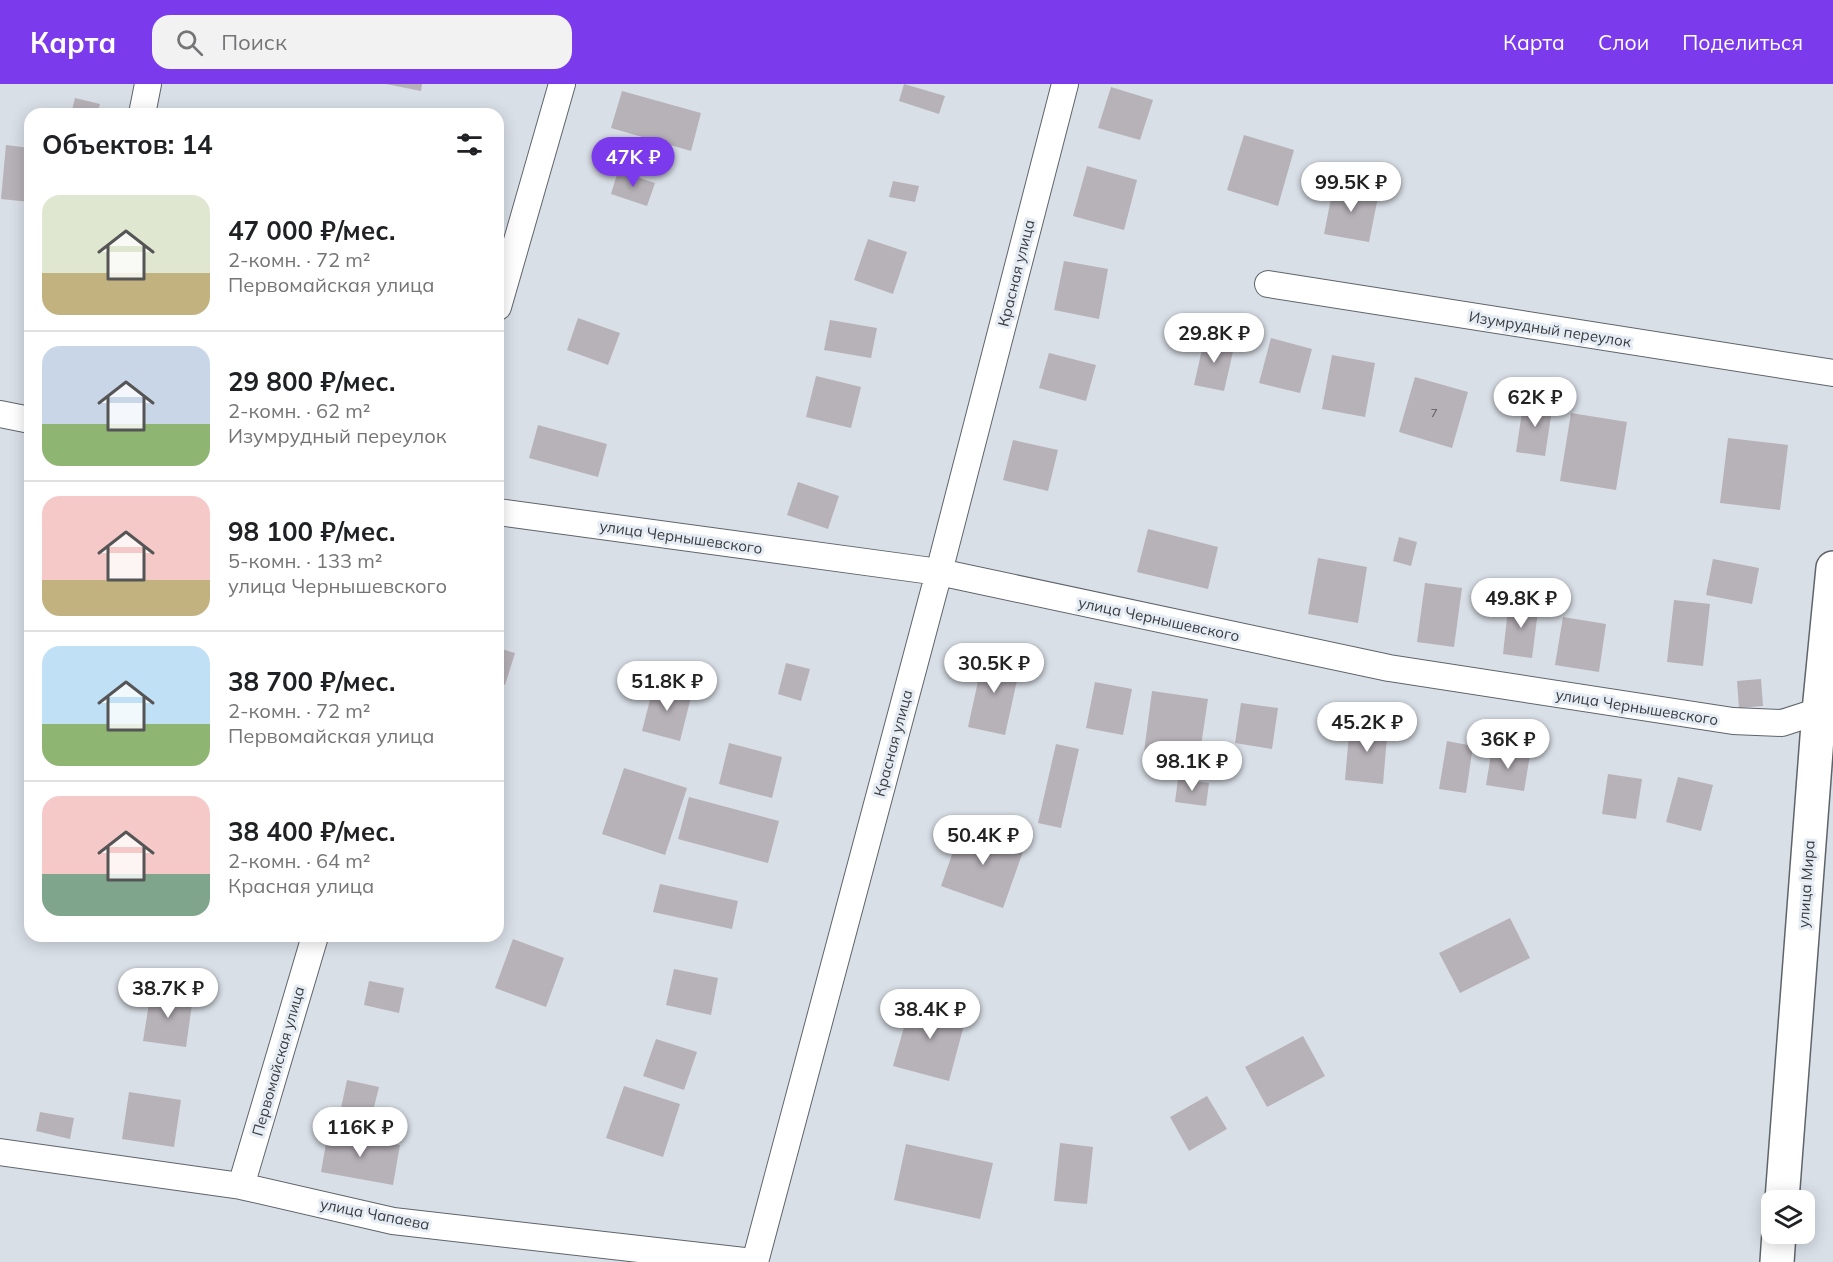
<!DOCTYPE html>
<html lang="ru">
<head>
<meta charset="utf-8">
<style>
	:root { --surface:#fff; --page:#f2f2f2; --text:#202124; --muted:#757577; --line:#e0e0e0; --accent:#7c3aed }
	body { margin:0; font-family:Mulish,sans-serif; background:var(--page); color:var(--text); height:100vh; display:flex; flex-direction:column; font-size:22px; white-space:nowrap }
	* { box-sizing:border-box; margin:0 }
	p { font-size:20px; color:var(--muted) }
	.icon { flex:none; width:33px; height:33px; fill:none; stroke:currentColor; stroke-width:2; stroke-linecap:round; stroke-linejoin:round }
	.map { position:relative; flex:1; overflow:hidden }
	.panel { position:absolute; left:24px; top:24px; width:480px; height:834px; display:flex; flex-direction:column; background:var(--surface); border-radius:18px; box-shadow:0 3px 15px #0003 }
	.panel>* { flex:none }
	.controls { position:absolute; left:1761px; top:1106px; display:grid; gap:12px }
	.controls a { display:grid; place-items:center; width:54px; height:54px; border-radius:12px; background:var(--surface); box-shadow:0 3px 15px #0003; font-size:30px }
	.price { position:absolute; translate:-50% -51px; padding:0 14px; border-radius:21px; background:#fff; color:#222; font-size:20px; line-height:39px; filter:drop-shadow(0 2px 3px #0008) }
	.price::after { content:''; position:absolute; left:50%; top:36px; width:18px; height:14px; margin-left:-9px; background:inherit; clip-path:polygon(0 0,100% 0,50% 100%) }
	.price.on { background:var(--accent); color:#fff }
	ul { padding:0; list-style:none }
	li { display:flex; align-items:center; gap:18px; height:150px; padding:0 18px }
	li+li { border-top:2px solid var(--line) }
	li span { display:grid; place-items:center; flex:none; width:168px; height:120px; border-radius:18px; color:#555 }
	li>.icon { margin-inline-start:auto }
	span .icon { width:72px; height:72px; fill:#fffc; stroke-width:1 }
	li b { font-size:26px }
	h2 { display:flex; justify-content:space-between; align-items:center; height:72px; padding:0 18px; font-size:26px }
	header { display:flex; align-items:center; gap:36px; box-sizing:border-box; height:84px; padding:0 30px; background:var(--accent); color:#fff }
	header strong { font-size:28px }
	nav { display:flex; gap:33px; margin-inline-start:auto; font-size:21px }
	.search { width:420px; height:54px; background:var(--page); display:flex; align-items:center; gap:15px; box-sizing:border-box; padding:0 21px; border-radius:18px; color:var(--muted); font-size:22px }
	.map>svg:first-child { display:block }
	.building { fill:#b7b1b8 }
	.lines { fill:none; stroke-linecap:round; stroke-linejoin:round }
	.street-casing { stroke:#5f646b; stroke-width:28 }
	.secondary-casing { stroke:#5f646b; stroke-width:36 }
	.street { stroke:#fff; stroke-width:26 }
	.secondary { stroke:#fff; stroke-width:33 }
	.labels { text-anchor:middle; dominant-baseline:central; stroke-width:6; stroke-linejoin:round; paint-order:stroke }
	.number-label { font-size:12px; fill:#58595d }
	.street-label { font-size:15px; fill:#393c3f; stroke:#e6ecf4 }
</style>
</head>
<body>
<header>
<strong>Карта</strong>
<div class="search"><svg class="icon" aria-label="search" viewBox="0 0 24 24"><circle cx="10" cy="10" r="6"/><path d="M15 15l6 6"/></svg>Поиск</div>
<nav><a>Карта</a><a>Слои</a><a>Поделиться</a></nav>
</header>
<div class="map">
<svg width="1833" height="1178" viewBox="0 0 1833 1178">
	<rect width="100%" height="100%" fill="#d9dfe7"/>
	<path class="building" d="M386 0H422L421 7Z
		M904 0 945 12 939 30 899 17Z
		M1111 3 1153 16 1140 56 1098 44Z
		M622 7 701 29 691 67 611 44Z
		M75 14 100 20 97 30H71Z
		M1244 51 1294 66 1278 122 1227 106Z
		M6 61 30 64V118L1 115Z
		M1087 82 1137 96 1124 146 1073 132Z
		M618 87 655 99 647 122 611 110Z
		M893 97 919 102 915 118 889 113Z
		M1334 99 1379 108 1369 158 1324 150Z
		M868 155 907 168 893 210 854 196Z
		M1064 177 1108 185 1099 235 1054 226Z
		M578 234 620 249 608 281 567 266Z
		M830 236 877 244 871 274 824 266Z
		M1205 252 1235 259 1224 307 1194 301Z
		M1271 254 1312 265 1300 309 1259 299Z
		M1049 269 1096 281 1086 317 1039 304Z
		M1332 271 1375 279 1365 333 1322 325Z
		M816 292 861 303 851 344 806 333Z
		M1415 293 1468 308 1452 364 1399 348Z
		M1524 315 1553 319 1545 372 1516 368Z
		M1571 329 1627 338 1616 406 1560 397Z
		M538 341 607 360 598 393 529 374Z
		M1728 354 1788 361 1780 426 1720 419Z
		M1013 356 1058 366 1048 407 1003 396Z
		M798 398 839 412 828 445 787 431Z
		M1148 445 1218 463 1208 505 1137 488Z
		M1399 453 1417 458 1411 482 1393 477Z
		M1318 474 1367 483 1358 539 1308 530Z
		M1713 475 1759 484 1752 520 1706 511Z
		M1425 499 1462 504 1454 563 1417 558Z
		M1509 516 1539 519 1532 574 1503 570Z
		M1674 516 1710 520 1703 582 1667 578Z
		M1563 533 1606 540 1599 588 1555 581Z
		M498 564 515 569 505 601 498 599Z
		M984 570 1021 578 1005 651 968 643Z
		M786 579 810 585 801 617 778 610Z
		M1761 595 1763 622 1739 624 1737 597Z
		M1095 598 1132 605 1123 651 1086 644Z
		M654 600 692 609 680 657 642 647Z
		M1152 607 1208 615 1199 675 1144 668Z
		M1241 619 1278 624 1272 665 1235 659Z
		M1350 638 1388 641 1383 700 1345 696Z
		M1447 657 1473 662 1466 709 1439 705Z
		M729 659 782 673 772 714 719 700Z
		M1056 660 1079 665 1061 744 1038 739Z
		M1492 664 1530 671 1524 707 1486 701Z
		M624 684 687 704 665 771 602 750Z
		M1608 690 1642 695 1636 735 1602 730Z
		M1678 693 1713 701 1701 747 1666 738Z
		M1178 695 1209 699 1206 722 1175 718Z
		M689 713 779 737 768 779 678 755Z
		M963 739 1025 762 1003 824 941 802Z
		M660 800 738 817 732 845 653 828Z
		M1510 834 1530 874 1460 909 1439 869Z
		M513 855 564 874 546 923 495 904Z
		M674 885 718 894 711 931 666 921Z
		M369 897 404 904 399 929 364 921Z
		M151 907 193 913 186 963 143 957Z
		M912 915 967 930 949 997 893 982Z
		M1303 952 1325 992 1267 1023 1245 983Z
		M656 955 697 968 684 1006 643 992Z
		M347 996 379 1003 372 1031 341 1024Z
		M624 1002 680 1020 663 1073 606 1054Z
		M129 1008 181 1016 174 1063 122 1055Z
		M1207 1012 1227 1045 1189 1067 1170 1033Z
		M40 1028 74 1034 70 1055 36 1047Z
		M328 1048 400 1061 393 1101 321 1088Z
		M1060 1059 1093 1063 1087 1120 1054 1117Z
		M906 1060 993 1079 980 1135 894 1116Z"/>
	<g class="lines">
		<g class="street-casing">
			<path id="street" d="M142 30 148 0
				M1268 200 1833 289
				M498 223 562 0
				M0 330 30 336
				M498 428 939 488 1389 584 1733 637 1782 639 1819 627
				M0 1068 241 1102 393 1137 753 1178
				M241 1102 315 852
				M755 1178 939 488 1065 0"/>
		</g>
		<g class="secondary-casing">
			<path id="secondary" d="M1782 1116 1819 627 1833 484
				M1777 1178 1779 1149"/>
		</g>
		<use href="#street" class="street"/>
		<use href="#secondary" class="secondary"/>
	</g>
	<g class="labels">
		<g class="number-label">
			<text x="1434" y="328">7</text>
		</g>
		<g class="street-label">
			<text transform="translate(1016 189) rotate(-76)">Красная улица</text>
			<text transform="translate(1550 245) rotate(9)">Изумрудный переулок</text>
			<text transform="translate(681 453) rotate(8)">улица Чернышевского</text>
			<text transform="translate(1159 535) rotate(12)">улица Чернышевского</text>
			<text transform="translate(1637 623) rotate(9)">улица Чернышевского</text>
			<text transform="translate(893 659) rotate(-75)">Красная улица</text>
			<text transform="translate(1806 800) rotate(-86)">улица Мира</text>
			<text transform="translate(278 977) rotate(-74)">Первомайская улица</text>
			<text transform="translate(375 1130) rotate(11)">улица Чапаева</text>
		</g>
	</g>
</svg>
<div class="controls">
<a><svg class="icon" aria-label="layers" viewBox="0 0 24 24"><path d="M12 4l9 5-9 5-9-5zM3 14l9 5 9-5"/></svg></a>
</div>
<b class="price on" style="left:633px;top:104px">47K ₽</b>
<b class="price" style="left:1351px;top:129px">99.5K ₽</b>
<b class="price" style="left:1214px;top:280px">29.8K ₽</b>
<b class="price" style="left:1535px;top:344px">62K ₽</b>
<b class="price" style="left:1521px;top:545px">49.8K ₽</b>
<b class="price" style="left:994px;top:610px">30.5K ₽</b>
<b class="price" style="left:667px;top:628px">51.8K ₽</b>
<b class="price" style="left:1367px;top:669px">45.2K ₽</b>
<b class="price" style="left:1508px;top:686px">36K ₽</b>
<b class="price" style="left:1192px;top:708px">98.1K ₽</b>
<b class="price" style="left:983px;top:782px">50.4K ₽</b>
<b class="price" style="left:168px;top:935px">38.7K ₽</b>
<b class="price" style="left:930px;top:956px">38.4K ₽</b>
<b class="price" style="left:360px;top:1074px">116K ₽</b>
<section class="panel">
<h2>Объектов: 14<svg class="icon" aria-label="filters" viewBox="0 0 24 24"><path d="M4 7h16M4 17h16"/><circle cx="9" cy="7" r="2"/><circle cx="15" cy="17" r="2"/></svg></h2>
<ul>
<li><span style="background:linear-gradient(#dfe7d0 65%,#c2b280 0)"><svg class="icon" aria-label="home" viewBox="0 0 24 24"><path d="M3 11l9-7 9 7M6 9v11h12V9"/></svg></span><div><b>47 000 ₽/мес.</b><p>2-комн. · 72 m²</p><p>Первомайская улица</p></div></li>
<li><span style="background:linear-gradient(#c9d6e8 65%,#8fb573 0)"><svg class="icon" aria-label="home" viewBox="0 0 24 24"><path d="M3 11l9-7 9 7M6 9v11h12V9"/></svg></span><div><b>29 800 ₽/мес.</b><p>2-комн. · 62 m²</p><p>Изумрудный переулок</p></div></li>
<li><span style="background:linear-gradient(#f6c9c9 70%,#c2b280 0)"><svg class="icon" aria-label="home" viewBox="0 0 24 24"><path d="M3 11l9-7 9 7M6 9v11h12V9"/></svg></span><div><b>98 100 ₽/мес.</b><p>5-комн. · 133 m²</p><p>улица Чернышевского</p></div></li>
<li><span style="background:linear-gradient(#bfe0f5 65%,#8fb573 0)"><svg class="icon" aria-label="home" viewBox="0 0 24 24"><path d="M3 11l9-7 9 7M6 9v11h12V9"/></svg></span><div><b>38 700 ₽/мес.</b><p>2-комн. · 72 m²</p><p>Первомайская улица</p></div></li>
<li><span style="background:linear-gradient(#f6c9c9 65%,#7fa58c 0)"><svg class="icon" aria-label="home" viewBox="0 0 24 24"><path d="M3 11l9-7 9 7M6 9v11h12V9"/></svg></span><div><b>38 400 ₽/мес.</b><p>2-комн. · 64 m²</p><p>Красная улица</p></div></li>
</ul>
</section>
</div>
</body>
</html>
